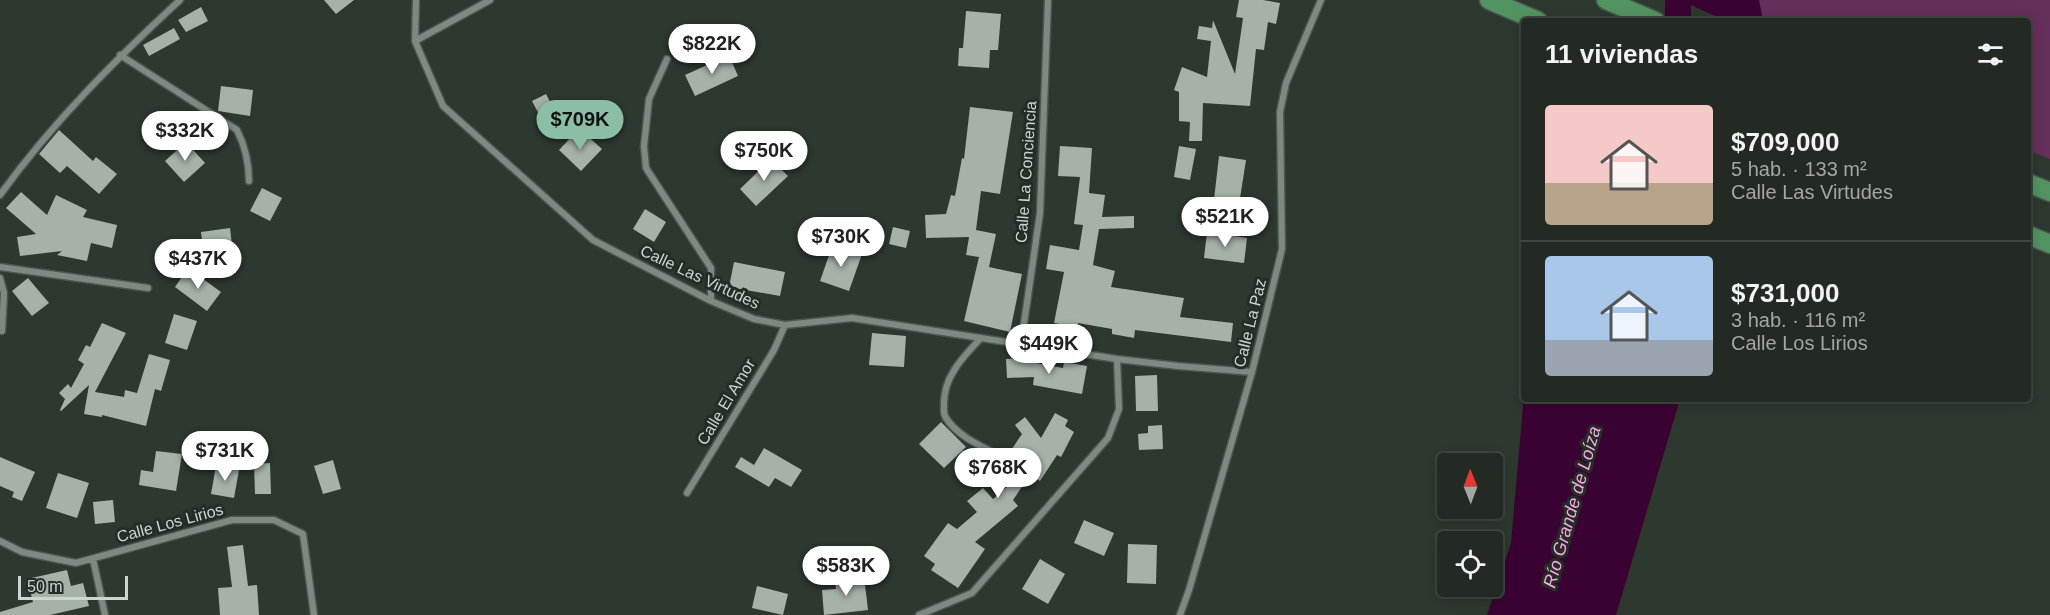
<!DOCTYPE html>
<html lang="es">
<head>
<meta charset="utf-8">
<style>
	:root { --surface:#222a23; --page:#2e3630; --text:#f1f3f6; --muted:#a2a7a6; --line:#3f4641; --accent:#8abfa5 }
	body { margin:0; font-family:Helvetica,sans-serif; background:var(--page); color:var(--text); height:100vh; display:flex; flex-direction:column; font-size:22px; white-space:nowrap }
	* { box-sizing:border-box; margin:0 }
	p { font-size:20px; color:var(--muted) }
	.icon { flex:none; width:33px; height:33px; fill:none; stroke:currentColor; stroke-width:2; stroke-linecap:round; stroke-linejoin:round }
	.map { position:relative; flex:1; overflow:hidden }
	.details { position:absolute; left:1521px; top:18px; width:510px; height:384px; display:flex; flex-direction:column; background:var(--surface); border-radius:6px; box-shadow:0 3px 15px #0003,0 0 0 2px var(--line) }
	.details>* { flex:none }
	.needle { width:39px; rotate:359deg }
	.buttons { position:absolute; left:1437px; top:453px; display:grid; gap:12px }
	.buttons a { display:grid; place-items:center; width:66px; height:66px; border-radius:6px; background:var(--surface); box-shadow:0 3px 15px #0003,0 0 0 2px var(--line); font-size:30px }
	.scale { position:absolute; left:18px; bottom:15px; width:110px; box-sizing:border-box; padding-left:6px; border:3px solid #ced5cf; border-top:0; font-size:16px; line-height:21px; white-space:nowrap; color:#ced5cf; -webkit-text-stroke:4px #242e25; paint-order:stroke }
	.price { position:absolute; translate:-50% -51px; padding:0 14px; border-radius:21px; background:#fff; color:#222; font-size:20px; line-height:39px; filter:drop-shadow(0 2px 3px #0008) }
	.price::after { content:''; position:absolute; left:50%; top:36px; width:18px; height:14px; margin-left:-9px; background:inherit; clip-path:polygon(0 0,100% 0,50% 100%) }
	.price.selected { background:var(--accent); color:#111 }
	ul { padding:0; list-style:none }
	li { display:flex; align-items:center; gap:18px; height:150px; padding:0 24px }
	li+li { border-top:2px solid var(--line) }
	li span { display:grid; place-items:center; flex:none; width:168px; height:120px; border-radius:6px; color:#555 }
	li>.icon { margin-inline-start:auto }
	span .icon { width:72px; height:72px; fill:#fffc; stroke-width:1 }
	li b { font-size:26px }
	h2 { display:flex; justify-content:space-between; align-items:center; height:72px; padding:0 24px; font-size:26px }
	.map>svg:first-child { display:block }
	.green { fill:#672f5c }
	.water { fill:#3a0232 }
	.lines { fill:none; stroke-linecap:round; stroke-linejoin:round }
	.river { stroke:#3a0232; stroke-width:26 }
	.building { fill:#a5b2a7 }
	.minor-casing { stroke:#4c564e; stroke-width:9 }
	.motorway-casing { stroke:#4c564e; stroke-width:21 }
	.minor { stroke:#7e8a80; stroke-width:6 }
	.motorway { stroke:#529461; stroke-width:18 }
	.labels { text-anchor:middle; dominant-baseline:central; stroke-width:6; stroke-linejoin:round; paint-order:stroke }
	.street-label { font-size:16px; fill:#ced5cf; stroke:#242e25 }
	.water-label { font-size:18px; font-style:italic; fill:#fca5e9; stroke:#242e25 }
</style>
</head>
<body>
<div class="map">
<svg width="2050" height="615" viewBox="0 0 2050 615">
	<rect width="100%" height="100%" fill="#2d382f"/>
	<path class="green" d="M1759 0H2050V159L2028 150V21H1763Z"/>
	<path class="water" d="M1680 0H1759L1763 21H1726Z
		M1524 395V399H1680L1616 615H1487L1511 543Z"/>
	<g class="lines">
		<path class="river" d="M1678 0V21"/>
	</g>
	<path class="building" d="M324 0H354L336 14Z
		M1239 0H1263L1280 3 1276 24 1268 22 1264 50 1256 49 1250 106 1203 103 1202 141H1189L1190 122 1179 121V92L1174 90 1182 67 1207 77 1211 41 1197 39 1199 26 1212 28 1213 20 1235 74 1243 18 1236 17Z
		M201 7 208 21 186 32 178 20Z
		M966 11 1001 14 998 50H990L989 68 958 66 959 48H963Z
		M174 28 180 39 149 56 143 45Z
		M729 55 738 76 695 96 685 75Z
		M221 86 253 90 250 116 218 111Z
		M546 94 556 113 542 120 532 101Z
		M970 107 1013 112 1000 194 981 191 976 230 996 234 989 267 1022 274 1010 332 964 321 979 257 966 255 969 237 926 238 925 215 946 214 951 195 955 196 962 158 964 159Z
		M59 130 93 161 96 157 117 174 99 194 67 166 60 173 39 154Z
		M583 132 602 149 581 171 559 150 573 135 577 139Z
		M186 142 205 163 184 182 165 161Z
		M1060 146 1092 148 1089 193 1105 195 1102 217 1134 216V228L1099 229 1093 265 1115 271 1111 287 1184 298 1180 317 1233 323 1231 342 1135 330 1134 338 1112 334V329L1078 323 1077 327 1054 323 1064 272 1046 269 1050 245 1079 250 1083 225 1074 224 1080 177 1058 176Z
		M1179 146 1196 149 1190 180 1174 177Z
		M1219 156 1246 160 1238 211 1213 208Z
		M771 159 788 176 756 206 740 189Z
		M262 188 282 198 270 221 250 211Z
		M21 192 47 215 56 195 87 210 83 217 117 225 112 248 91 243 87 261 57 255 62 251 20 256 17 237 36 234 6 208Z
		M645 209 666 222 654 242 633 229Z
		M893 227 910 231 906 248 889 244Z
		M230 228 233 253 204 257 201 232Z
		M1207 232 1247 238 1244 263 1204 258Z
		M833 244 862 254 849 291 820 281Z
		M734 262 785 272 780 296 729 287Z
		M188 268 221 292 207 311 175 287Z
		M28 278 49 303 32 316 12 291Z
		M174 314 197 321 187 350 165 343Z
		M102 323 126 333 95 392 124 397 125 390 137 393 149 354 170 360 161 391 155 389 146 426 102 415V417L84 414 89 385 61 411 60 410 65 399 59 393 68 384 71 388 84 364 78 360 86 345 90 347Z
		M872 333 906 336 904 367 869 365Z
		M1024 358 1025 361 1063 368 1064 362 1087 366 1082 394 1033 385 1034 377 1007 378 1006 359Z
		M1157 375 1158 411H1136L1135 376Z
		M1055 413 1068 420 1065 426 1074 432 1061 457 1057 455 1040 481 1030 475 1013 500 1018 506 975 542 985 549 958 588 931 570 935 564 924 556 948 523 957 529 977 512 967 501 983 488 993 499 1016 479 999 468 1022 434 1015 425 1025 417 1041 438Z
		M941 422 966 447 944 468 919 444Z
		M1162 425 1163 449 1139 450 1138 434 1148 433V426Z
		M764 448 802 470 791 487 775 478 769 487 735 467 741 457 754 465Z
		M156 451 182 454 176 491 139 485 141 470 153 472Z
		M0 457 35 472 22 501 12 497 14 492 0 486Z
		M333 460 341 489 323 494 314 466Z
		M270 463 271 494H255L254 464Z
		M216 466 239 470 234 498 211 494Z
		M58 473 89 483 77 518 46 508Z
		M113 500 115 522 95 524 93 502Z
		M1084 520 1114 533 1104 556 1074 543Z
		M1128 544 1157 545 1156 584 1127 583Z
		M243 545 248 586 257 585 259 615H220L218 588 232 587 227 547Z
		M1040 559 1065 574 1048 604 1022 589Z
		M67 570 71 586 83 583 89 606 50 615H0V612L33 602 27 579Z
		M864 576 868 610 824 615 822 590 836 589 835 579Z
		M757 586 788 594 783 615 752 608Z"/>
	<g class="lines">
		<g class="minor-casing">
			<path id="minor" d="M416 0 415 41 443 106 593 240 711 301 754 319 785 325 852 318 1117 359 1178 366 1252 372
				M415 41 490 0
				M120 55 237 130C245 146 249 163 249 181
				M667 59 649 99 644 146 646 168 711 268V301
				M0 195C52 123 115 60 180 0
				M0 267 148 288
				M0 278 4 293 2 331
				M981 338C963 357 943 377 944 405 944 410 943 414 946 418 957 435 977 444 994 453
				M1021 344 1040 213 1048 0
				M687 493 774 350 785 325
				M0 541 22 552 76 563 232 520H274L303 534 314 615
				M93 559 105 615
				M919 615 972 593 1108 438 1119 409 1117 359
				M1180 615 1189 590 1252 372 1282 249 1280 112 1286 83 1321 0"/>
		</g>
		<g class="motorway-casing">
			<path id="motorway" d="M1489 0 1538 21
				M1606 0 1655 21
				M2028 183 2050 192
				M2028 235 2050 244"/>
		</g>
		<use href="#minor" class="minor"/>
		<use href="#motorway" class="motorway"/>
	</g>
	<g class="labels">
		<g class="street-label">
			<text transform="translate(1026 172) rotate(-86)">Calle La Conciencia</text>
			<text transform="translate(700 277) rotate(25)">Calle Las Virtudes</text>
			<text transform="translate(1250 323) rotate(-76)">Calle La Paz</text>
			<text transform="translate(726 402) rotate(-59)">Calle El Amor</text>
			<text transform="translate(170 523) rotate(-15)">Calle Los Lirios</text>
		</g>
		<g class="water-label">
			<text transform="translate(1572 507) rotate(-74)">Río Grande de Loíza</text>
		</g>
	</g>
</svg>
<div class="buttons">
<a><svg class="needle" viewBox="-14 -14 28 28"><path d="M0-13l5 13h-10z" fill="#e53935"/><path d="M0 13l5-13h-10z" fill="#a2a7a6"/></svg></a>
<a><svg class="icon" aria-label="locate" viewBox="0 0 24 24"><circle cx="12" cy="12" r="6"/><path d="M12 2v4M12 18v4M2 12h4M18 12h4"/></svg></a>
</div>
<div class="scale">50 m</div>
<b class="price" style="left:712px;top:75px">$822K</b>
<b class="price selected" style="left:580px;top:151px">$709K</b>
<b class="price" style="left:185px;top:162px">$332K</b>
<b class="price" style="left:764px;top:182px">$750K</b>
<b class="price" style="left:1225px;top:248px">$521K</b>
<b class="price" style="left:841px;top:268px">$730K</b>
<b class="price" style="left:198px;top:290px">$437K</b>
<b class="price" style="left:1049px;top:375px">$449K</b>
<b class="price" style="left:225px;top:482px">$731K</b>
<b class="price" style="left:998px;top:499px">$768K</b>
<b class="price" style="left:846px;top:597px">$583K</b>
<section class="details">
<h2>11 viviendas<svg class="icon" aria-label="filters" viewBox="0 0 24 24"><path d="M4 7h16M4 17h16"/><circle cx="9" cy="7" r="2"/><circle cx="15" cy="17" r="2"/></svg></h2>
<ul>
<li><span style="background:linear-gradient(#f6c9c9 65%,#b9a48a 0)"><svg class="icon" aria-label="home" viewBox="0 0 24 24"><path d="M3 11l9-7 9 7M6 9v11h12V9"/></svg></span><div><b>$709,000</b><p>5 hab. · 133 m²</p><p>Calle Las Virtudes</p></div></li>
<li><span style="background:linear-gradient(#a9c7e8 70%,#9aa5b1 0)"><svg class="icon" aria-label="home" viewBox="0 0 24 24"><path d="M3 11l9-7 9 7M6 9v11h12V9"/></svg></span><div><b>$731,000</b><p>3 hab. · 116 m²</p><p>Calle Los Lirios</p></div></li>
</ul>
</section>
</div>
</body>
</html>
